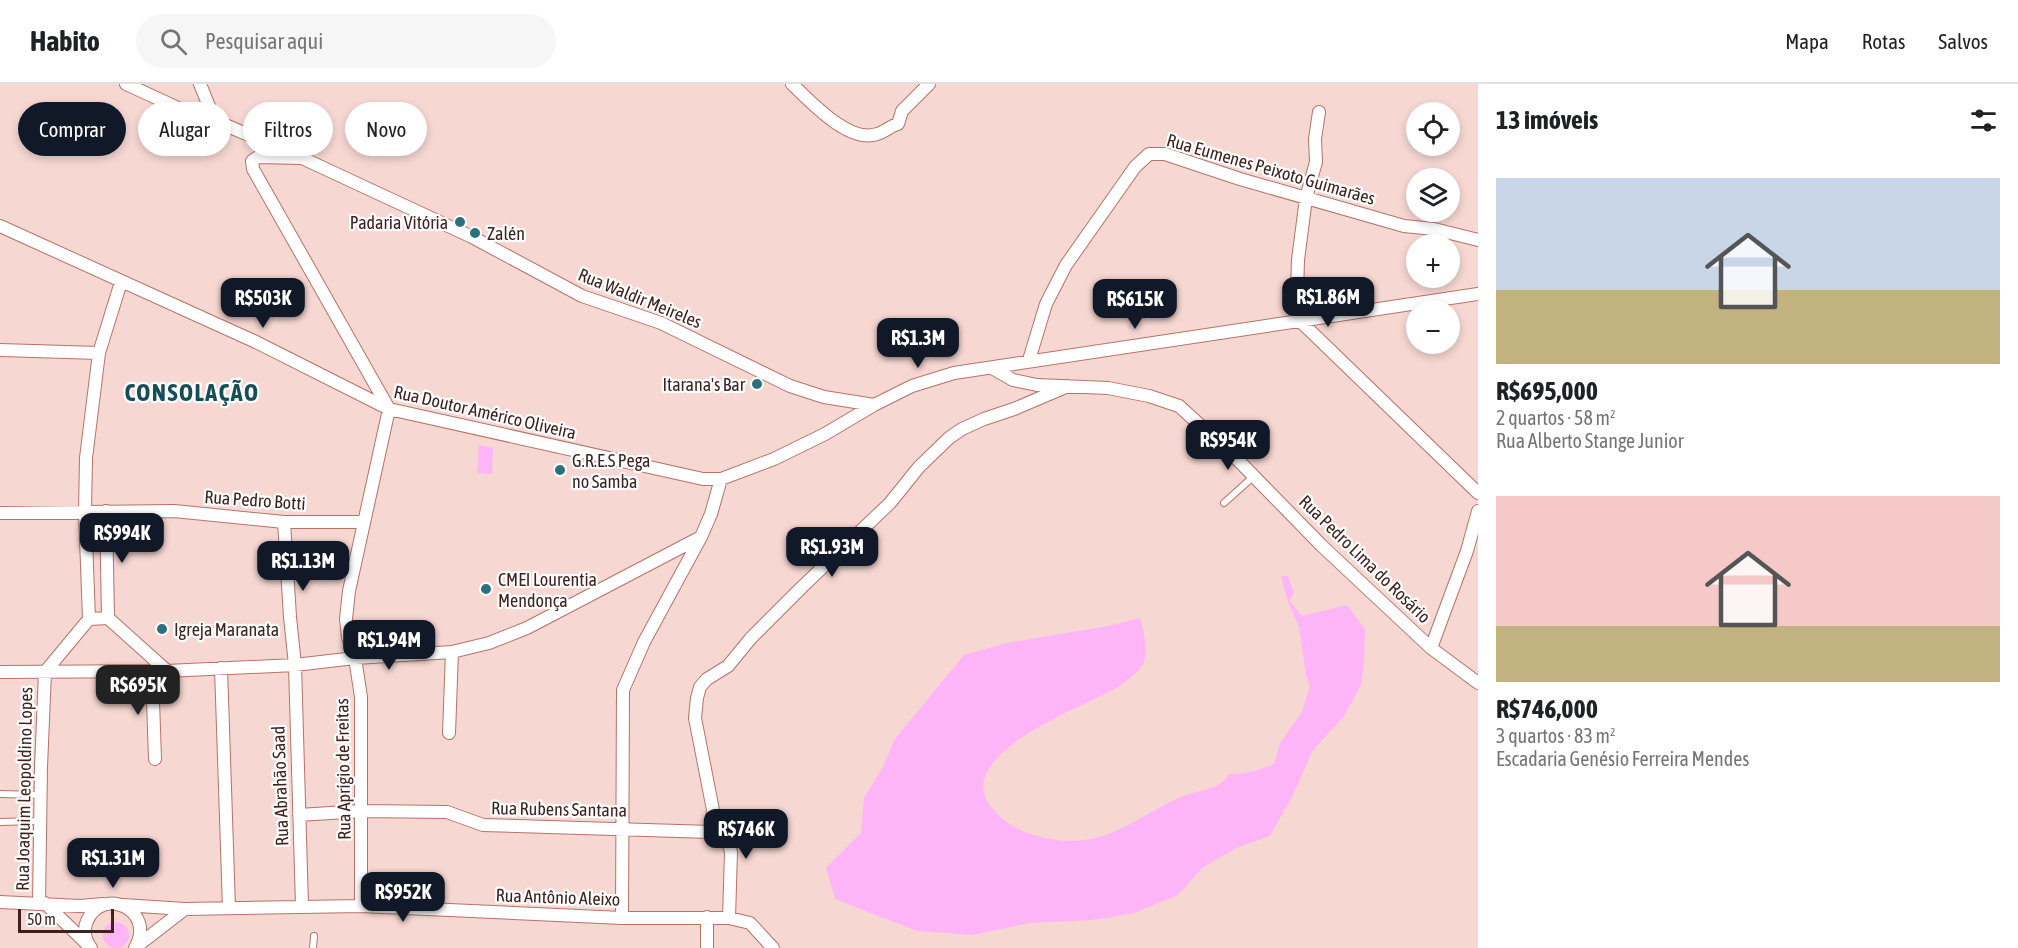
<!DOCTYPE html>
<html lang="pt">
<head>
<meta charset="utf-8">
<style>
	:root { --surface:#fff; --page:#f6f6f6; --text:#202124; --muted:#757577; --line:#e0e0e0; --accent:#111827 }
	body { margin:0; font-family:"Asap Condensed",sans-serif; background:var(--page); color:var(--text); height:100vh; display:flex; flex-direction:column; font-size:22px; white-space:nowrap }
	* { box-sizing:border-box; margin:0 }
	p { font-size:20px; color:var(--muted) }
	.icon { flex:none; width:33px; height:33px; fill:none; stroke:currentColor; stroke-width:2; stroke-linecap:round; stroke-linejoin:round }
	.map { position:relative; flex:1; overflow:hidden }
	.details { display:flex; flex-direction:column; background:var(--surface); width:540px }
	.details>* { flex:none }
	.hud { position:absolute; left:18px; top:18px; width:570px; height:54px; display:flex; gap:12px }
	.buttons { position:absolute; left:1406px; top:18px; display:grid; gap:12px }
	.buttons a { display:grid; place-items:center; width:54px; height:54px; border-radius:50%; background:var(--surface); box-shadow:0 3px 9px #0003; font-size:30px }
	.scale { position:absolute; left:18px; bottom:15px; width:96px; box-sizing:border-box; padding-left:6px; border:3px solid #3f221e; border-top:0; font-size:16px; line-height:21px; white-space:nowrap; color:#3f221e; -webkit-text-stroke:4px #fff; paint-order:stroke }
	.price { position:absolute; translate:-50% -51px; padding:0 14px; border-radius:12px; background:var(--accent); color:#fff; font-size:20px; line-height:39px; filter:drop-shadow(0 2px 3px #0008) }
	.price::after { content:''; position:absolute; left:50%; top:36px; width:18px; height:14px; margin-left:-9px; background:inherit; clip-path:polygon(0 0,100% 0,50% 100%) }
	.price.on { background:#222; color:#fff }
	ul { padding:0; list-style:none }
	li { display:grid; align-content:center; gap:12px; height:318px; padding:0 18px }
	li span { display:grid; place-items:center; height:186px; border-radius:0px; color:#555 }
	li>.icon { margin-inline-start:auto }
	span .icon { width:108px; height:108px; fill:#fffc; stroke-width:1 }
	li b { font-size:26px }
	h2 { display:flex; justify-content:space-between; align-items:center; height:72px; padding:0 18px; font-size:26px }
	.chip { padding:0 21px; border-radius:27px; background:var(--surface); box-shadow:0 3px 9px #0003; font-size:21px; line-height:54px }
	.chip.on { background:var(--accent); color:#fff }
	header { display:flex; align-items:center; gap:36px; box-sizing:border-box; height:84px; padding:0 30px; background:var(--surface); border-bottom:2px solid var(--line) }
	header strong { font-size:28px }
	nav { display:flex; gap:33px; margin-inline-start:auto; font-size:21px }
	.search { width:420px; height:54px; background:var(--page); display:flex; align-items:center; gap:15px; box-sizing:border-box; padding:0 21px; border-radius:33px; color:var(--muted); font-size:22px }
	main { display:flex; flex:1; min-height:0 }
	.map>svg:first-child { display:block }
	.green { fill:#fdb5f8 }
	.lines { fill:none; stroke-linecap:round; stroke-linejoin:round }
	.lane-casing { stroke:#b77268; stroke-width:8 }
	.street-casing { stroke:#b77268; stroke-width:14 }
	.lane { stroke:#fff; stroke-width:6 }
	.street { stroke:#fff; stroke-width:12 }
	.poi-dot { fill:#29717c; stroke:#fff; stroke-width:2 }
	.labels { text-anchor:middle; dominant-baseline:central; stroke-width:4.5; stroke-linejoin:round; paint-order:stroke }
	.street-label { font-size:18px; fill:#3f221e; stroke:#fff }
	.poi-label { font-size:18px; fill:#3f221e; stroke:#fff; text-anchor:start }
	.district-label { font-size:24px; font-weight:bold; letter-spacing:1.5px; fill:#144f58; stroke:#fff }
</style>
</head>
<body>
<header>
<strong>Habito</strong>
<div class="search"><svg class="icon" aria-label="search" viewBox="0 0 24 24"><circle cx="10" cy="10" r="6"/><path d="M15 15l6 6"/></svg>Pesquisar aqui</div>
<nav><a>Mapa</a><a>Rotas</a><a>Salvos</a></nav>
</header>
<main>
<div class="map">
<svg width="1478" height="864" viewBox="0 0 1478 864">
	<rect width="100%" height="100%" fill="#f6d7d2"/>
	<path class="green" d="M479 361 493 364 492 390 477 389Z
		M1281 492H1288L1294 509 1289 516 1302 532 1347 521 1365 545 1364 578 1361 601 1344 632 1313 666 1292 713 1270 752 1236 764 1202 784 1178 811 1134 829 1093 836 1030 839 973 851 917 847 835 815 826 784 861 749 864 714 883 683 895 655 964 571 1007 559 1108 542 1140 534C1144 549 1151 573 1139 586 1132 593 1121 601 1113 606 1083 622 955 670 989 720 1003 739 1019 747 1041 753 1103 768 1130 736 1181 713 1192 708 1210 706 1220 700 1223 698 1227 693 1229 690 1247 690 1258 687 1274 680L1280 659 1302 628 1310 602 1306 591 1299 543 1288 518Z
		M103 851a13 13 0 1 1 26 0a13 13 0 1 1-26 0Z"/>
	<g class="lines">
		<g class="lane-casing">
			<path id="lane" d="M1224 419 1254 392
				M0 710 40 711
				M0 738 40 737
				M313 864 314 852"/>
		</g>
		<g class="street-casing">
			<path id="street" d="M126 0 178 24 223 40 302 74 472 153 582 212 661 239 790 302 824 313 874 321
				M200 0 215 37
				M792 0C810 17 849 60 877 50 885 48 890 42 898 40L902 27 929 0
				M1319 28 1315 55 1316 78 1306 114 1298 176 1297 208 1299 236 1478 409
				M302 74 258 73 252 77 253 85 389 325 349 507 346 535 348 553 355 574 361 613V822
				M0 142 256 258 389 325 703 395H721L774 375 825 350 874 321 912 302 954 289 1478 210
				M0 266 99 269
				M1029 276 1046 220 1066 181 1135 83 1149 70H1165L1240 95 1404 142 1434 145 1478 156
				M992 284 1013 296 1037 301 1108 304 1149 312 1179 322 1234 372 1322 462 1431 564 1478 599
				M106 427 108 534
				M0 429 174 427 284 438H363
				M284 438 290 533 295 581 302 822
				M89 535 85 428 86 374 99 269 121 198
				M1431 564 1467 467 1478 427
				M221 584 229 824
				M152 587 155 675
				M0 588 167 587 295 581 355 574 452 568 489 559 527 544 701 453
				M449 649 452 568
				M299 731 362 727 447 728 483 741 711 748C724 751 728 755 731 768L729 834
				M711 748 713 726 695 634 697 614 700 603 707 595 728 582 751 554 802 503 890 419 919 383 949 354 962 345 984 335 1014 325 1068 302
				M0 818 80 822 103 820
				M39 819 41 683 45 588 89 535 108 534 167 587
				M45 819 87 860
				M123 821 185 825 361 822 622 834H729L750 839 773 864
				M707 833V864
				M622 834 623 606 644 558 701 453 711 430 721 395
				M137 862 185 825
				M91 864C85 856 83 846 87 837 102 801 157 826 135 864"/>
		</g>
		<use href="#lane" class="lane"/>
		<use href="#street" class="street"/>
	</g>
	<g class="poi-dot">
		<circle cx="460" cy="138" r="6"/>
		<circle cx="475" cy="149" r="6"/>
		<circle cx="757" cy="300" r="6"/>
		<circle cx="560" cy="386" r="6"/>
		<circle cx="486" cy="505" r="6"/>
		<circle cx="162" cy="545" r="6"/>
	</g>
	<g class="labels">
		<g class="street-label">
			<text transform="translate(1271 85) rotate(16)">Rua Eumenes Peixoto Guimarães</text>
			<text transform="translate(640 214) rotate(22)">Rua Waldir Meireles</text>
			<text transform="translate(485 328) rotate(13)">Rua Doutor Américo Oliveira</text>
			<text transform="translate(255 416) rotate(4)">Rua Pedro Botti</text>
			<text transform="translate(1365 475) rotate(44)">Rua Pedro Lima do Rosário</text>
			<text transform="translate(343 685) rotate(-91)">Rua Aprígio de Freitas</text>
			<text transform="translate(280 702) rotate(-92)">Rua Abrahão Saad</text>
			<text transform="translate(24 705) rotate(-89)">Rua Joaquim Leopoldino Lopes</text>
			<text transform="translate(559 725) rotate(1)">Rua Rubens Santana</text>
			<text transform="translate(558 813) rotate(2)">Rua Antônio Aleixo</text>
		</g>
		<g class="poi-label">
			<text x="448" y="138" text-anchor="end">Padaria Vitória</text>
			<text x="487" y="149">Zalén</text>
			<text x="745" y="300" text-anchor="end">Itarana's Bar</text>
			<text x="572" y="376">G.R.E.S Pega<tspan x="572" dy="21">no Samba</tspan></text>
			<text x="498" y="495">CMEI Lourentia<tspan x="498" dy="21">Mendonça</tspan></text>
			<text x="174" y="545">Igreja Maranata</text>
		</g>
		<g class="district-label">
			<text x="192" y="308">CONSOLAÇÃO</text>
		</g>
	</g>
</svg>
<div class="buttons">
<a><svg class="icon" aria-label="locate" viewBox="0 0 24 24"><circle cx="12" cy="12" r="6"/><path d="M12 2v4M12 18v4M2 12h4M18 12h4"/></svg></a>
<a><svg class="icon" aria-label="layers" viewBox="0 0 24 24"><path d="M12 4l9 5-9 5-9-5zM3 14l9 5 9-5"/></svg></a>
<a>+</a>
<a>−</a>
</div>
<div class="scale">50 m</div>
<b class="price" style="left:1328px;top:244px">R$1.86M</b>
<b class="price" style="left:263px;top:245px">R$503K</b>
<b class="price" style="left:1135px;top:246px">R$615K</b>
<b class="price" style="left:918px;top:285px">R$1.3M</b>
<b class="price" style="left:1228px;top:387px">R$954K</b>
<b class="price" style="left:122px;top:480px">R$994K</b>
<b class="price" style="left:832px;top:494px">R$1.93M</b>
<b class="price" style="left:303px;top:508px">R$1.13M</b>
<b class="price" style="left:389px;top:587px">R$1.94M</b>
<b class="price on" style="left:138px;top:632px">R$695K</b>
<b class="price" style="left:746px;top:776px">R$746K</b>
<b class="price" style="left:113px;top:805px">R$1.31M</b>
<b class="price" style="left:403px;top:839px">R$952K</b>
<div class="hud">
<a class="chip on">Comprar</a>
<a class="chip">Alugar</a>
<a class="chip">Filtros</a>
<a class="chip">Novo</a>
</div>
</div>
<section class="details">
<h2>13 imóveis<svg class="icon" aria-label="filters" viewBox="0 0 24 24"><path d="M4 7h16M4 17h16"/><circle cx="9" cy="7" r="2"/><circle cx="15" cy="17" r="2"/></svg></h2>
<ul>
<li><span style="background:linear-gradient(#c9d6e8 60%,#c2b280 0)"><svg class="icon" aria-label="home" viewBox="0 0 24 24"><path d="M3 11l9-7 9 7M6 9v11h12V9"/></svg></span><div><b>R$695,000</b><p>2 quartos · 58 m²</p><p>Rua Alberto Stange Junior</p></div></li>
<li><span style="background:linear-gradient(#f6c9c9 70%,#c2b280 0)"><svg class="icon" aria-label="home" viewBox="0 0 24 24"><path d="M3 11l9-7 9 7M6 9v11h12V9"/></svg></span><div><b>R$746,000</b><p>3 quartos · 83 m²</p><p>Escadaria Genésio Ferreira Mendes</p></div></li>
</ul>
</section>
</main>
</body>
</html>
